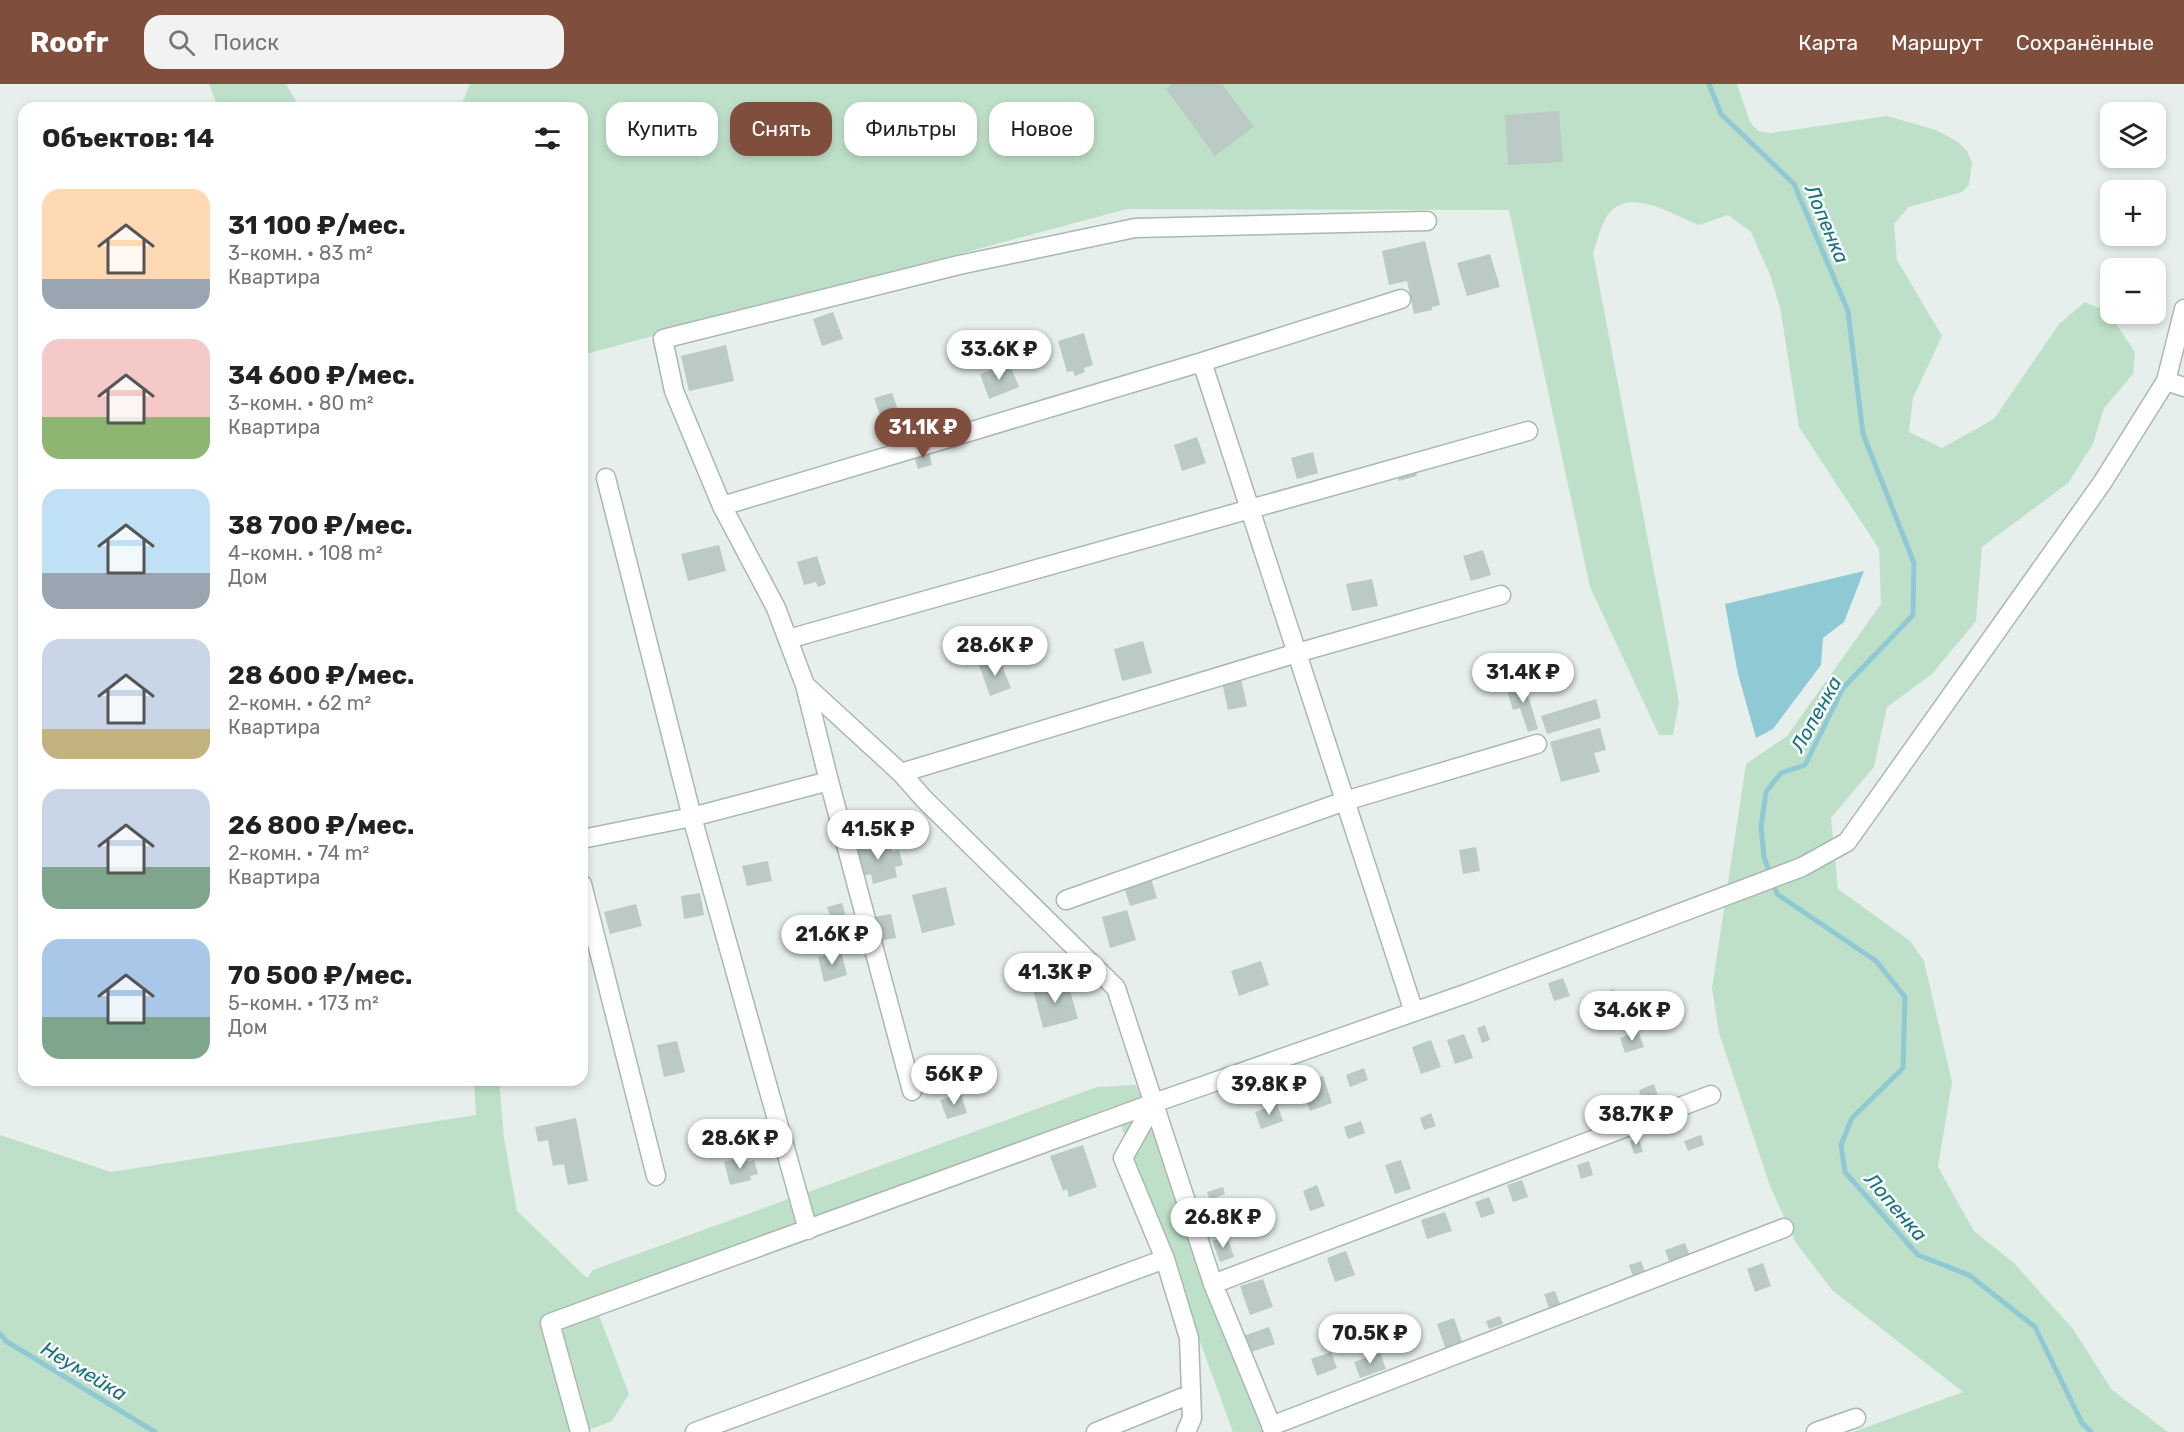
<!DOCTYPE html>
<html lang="ru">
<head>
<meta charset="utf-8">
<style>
	:root { --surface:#fff; --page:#f2f2f2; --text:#222; --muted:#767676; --accent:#804e3d }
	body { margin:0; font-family:Rubik,sans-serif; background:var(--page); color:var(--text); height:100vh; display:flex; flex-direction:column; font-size:22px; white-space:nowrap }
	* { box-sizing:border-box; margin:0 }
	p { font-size:20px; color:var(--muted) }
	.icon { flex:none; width:33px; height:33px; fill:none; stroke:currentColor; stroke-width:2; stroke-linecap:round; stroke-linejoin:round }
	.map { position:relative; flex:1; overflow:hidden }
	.drawer { position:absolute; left:18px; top:18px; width:570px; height:984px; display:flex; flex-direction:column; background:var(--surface); border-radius:18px; box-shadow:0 3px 9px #0003 }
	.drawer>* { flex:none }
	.guide { position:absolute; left:606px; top:18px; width:570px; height:54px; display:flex; gap:12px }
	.fabs { position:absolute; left:2100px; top:18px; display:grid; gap:12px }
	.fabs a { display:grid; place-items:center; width:66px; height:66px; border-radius:12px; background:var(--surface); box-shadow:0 3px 9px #0003; font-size:30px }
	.price { position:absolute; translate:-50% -51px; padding:0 14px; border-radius:21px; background:#fff; color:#222; font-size:20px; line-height:39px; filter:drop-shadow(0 2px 3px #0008) }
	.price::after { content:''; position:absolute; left:50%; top:36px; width:18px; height:14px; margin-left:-9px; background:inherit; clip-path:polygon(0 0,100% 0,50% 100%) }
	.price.current { background:var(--accent); color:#fff }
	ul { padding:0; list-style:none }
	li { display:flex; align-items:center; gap:18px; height:150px; padding:0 24px }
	li span { display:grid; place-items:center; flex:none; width:168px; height:120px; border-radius:18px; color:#555 }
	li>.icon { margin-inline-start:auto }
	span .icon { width:72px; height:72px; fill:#fffc; stroke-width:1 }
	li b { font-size:26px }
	h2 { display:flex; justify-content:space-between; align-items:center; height:72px; padding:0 24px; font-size:26px }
	.tag { padding:0 21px; border-radius:18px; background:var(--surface); box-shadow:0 3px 9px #0003; font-size:21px; line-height:54px }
	.tag.current { background:var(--accent); color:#fff }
	header { display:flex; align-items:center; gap:36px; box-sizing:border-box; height:84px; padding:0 30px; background:var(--accent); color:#fff }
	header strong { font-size:28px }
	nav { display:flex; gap:33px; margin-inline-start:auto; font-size:21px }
	.search { width:420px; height:54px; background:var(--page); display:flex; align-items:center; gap:15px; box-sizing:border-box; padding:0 21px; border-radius:18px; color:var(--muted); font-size:22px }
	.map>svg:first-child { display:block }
	.green { fill:#bfe0c8 }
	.water { fill:#8ec9d4 }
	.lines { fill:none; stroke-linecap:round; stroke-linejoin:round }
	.stream { stroke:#8ec9d4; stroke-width:5 }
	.building { fill:#bbcac4 }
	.street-casing { stroke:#a8b8b2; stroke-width:21 }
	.street { stroke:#fff; stroke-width:18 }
	.labels { text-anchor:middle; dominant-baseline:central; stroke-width:5; stroke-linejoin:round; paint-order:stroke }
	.water-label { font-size:20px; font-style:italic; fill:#1c6f80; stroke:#f7fbf9 }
</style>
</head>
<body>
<header>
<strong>Roofr</strong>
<div class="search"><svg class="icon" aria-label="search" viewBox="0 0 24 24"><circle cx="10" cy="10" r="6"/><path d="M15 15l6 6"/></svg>Поиск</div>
<nav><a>Карта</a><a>Маршрут</a><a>Сохранённые</a></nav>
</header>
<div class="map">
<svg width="2184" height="1348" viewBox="0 0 2184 1348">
	<rect width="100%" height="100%" fill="#e6efeb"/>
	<path class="green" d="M209 0H286L300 24H218Z
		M470 0H1737L1750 38 1758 47 1771 49 1887 32 1936 46 1958 58 1967 67 1972 78 1969 101 1962 108 1909 123 1894 140 1897 176 1942 252 1913 314 1909 348 1942 364 1994 335 2059 240 2085 218 2108 228 2135 268 2133 290 2104 324 2093 360 2068 399 1982 463 1976 537 1932 590 1887 623 1874 683 1831 734 1838 805 1910 857 1924 877 1952 998 1938 1083 1974 1147 2014 1179 2073 1245 2112 1306 2168 1348H1853L1963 1308 1832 1206 1796 1159 1770 1102 1719 949 1712 904 1746 680 1787 652 1881 520 1879 465 1799 343 1780 223 1770 191 1751 148 1728 131 1699 141C1675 132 1634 104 1611 127 1601 137 1598 156 1593 169L1679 618 1673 651H1659L1590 503 1509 126 1127 125 582 271V24H460Z
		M474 996H499L504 1054 517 1127 587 1194 593 1186 1097 1003 1136 1001 1273 1348H1233L1114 1022 594 1218 629 1310 612 1337 583 1348H0V1051L111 1088 476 1031Z"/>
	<path class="water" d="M1864 487 1844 538 1823 554 1821 581 1773 645 1756 654 1738 590 1725 520Z"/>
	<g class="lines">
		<path class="stream" d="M1709 0 1721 30 1794 100 1848 227 1863 350 1914 479 1913 531 1843 604 1805 681 1781 689 1766 708 1761 743 1764 773 1777 810 1876 877 1905 913 1903 984 1852 1034 1841 1061 1845 1088 1918 1171 1969 1191 2035 1243 2082 1339 2091 1348
			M0 1250 6 1257 155 1348"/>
	</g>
	<path class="building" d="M1172 0H1222L1254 43 1215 72 1166 5Z
		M1559 27 1563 78 1508 81 1505 31Z
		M1425 157 1440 221 1432 223V226L1414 230 1407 197 1389 201 1382 167Z
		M1490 170 1500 203 1467 212 1457 179Z
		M833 228 843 255 822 262 813 235Z
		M1084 249 1093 281 1084 284 1085 288 1075 292 1073 287 1067 288 1058 257Z
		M726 261 734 297 689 307 681 272Z
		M1009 279 1019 303 989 315 980 290Z
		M892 309 899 329 881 334 874 314Z
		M1197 353 1206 379 1182 387 1174 361Z
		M928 365 932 381 918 385 913 369Z
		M1313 368 1318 389 1297 395 1291 374Z
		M1414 381 1417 392 1399 397 1396 386Z
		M719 461 726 487 688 497 681 470Z
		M1483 466 1491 491 1471 497 1463 472Z
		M817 472 826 500 818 503 816 498 804 501 797 478Z
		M1372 495 1378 522 1352 527 1346 500Z
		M1143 557 1152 589 1122 597 1114 565Z
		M999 574 1011 604 990 612 979 581Z
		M1241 594 1247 622 1228 626 1222 598Z
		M1524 598 1538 645 1528 648 1520 624 1513 626 1506 603Z
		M1596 615 1601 634 1547 650 1541 632Z
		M1600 644 1606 666 1594 669 1600 688 1561 698 1550 658Z
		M870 755 874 766 890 761 892 768 899 766 903 781 895 783 897 793 873 800 871 790 863 792 854 759Z
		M1476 763 1480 787 1463 790 1459 766Z
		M768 777 772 797 747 802 742 782Z
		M1149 788 1157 814 1130 822 1122 796Z
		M946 803 955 841 922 849 912 811Z
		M700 809 704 831 684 835 681 812Z
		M842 819 846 833 832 837 827 823Z
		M636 820 642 842 610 850 604 828Z
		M1127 826 1136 856 1110 864 1102 833Z
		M891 830 896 854 878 857 873 833Z
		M841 867 847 891 824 898 818 873Z
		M1261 877 1269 901 1239 912 1231 887Z
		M1563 894 1570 912 1554 917 1548 899Z
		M1067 896 1078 935 1043 944 1033 905Z
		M1614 905 1619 919 1609 923 1604 909Z
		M1485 941 1490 956 1482 959 1477 944Z
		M1638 947 1644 963 1625 969 1620 954Z
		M1464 950 1473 974 1455 980 1447 956Z
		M1431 956 1441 983 1421 990 1412 963Z
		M677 957 685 988 664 993 657 961Z
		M1364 984 1368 996 1350 1003 1346 991Z
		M1323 992 1332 1019 1310 1027 1301 1000Z
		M1654 1000 1659 1015 1643 1020 1639 1006Z
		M961 1010 967 1029 947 1035 940 1016Z
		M1277 1020 1283 1037 1261 1045 1255 1028Z
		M1431 1029 1436 1042 1424 1046 1420 1034Z
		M576 1034 588 1097 568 1101 564 1080 553 1082 548 1056 538 1058 535 1043Z
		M1361 1037 1365 1049 1348 1055 1344 1043Z
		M1701 1051 1704 1061 1688 1067 1684 1057Z
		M1638 1054 1643 1068 1634 1070 1630 1057Z
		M1083 1061 1097 1103 1069 1113 1067 1105 1063 1107 1050 1072Z
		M746 1072 748 1078 754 1076 758 1090 750 1092 751 1096 730 1101 724 1078Z
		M1401 1076 1411 1105 1395 1110 1385 1081Z
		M1589 1077 1593 1091 1581 1095 1577 1081Z
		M1522 1096 1528 1113 1513 1118 1507 1101Z
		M1317 1101 1325 1122 1310 1127 1303 1107Z
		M1223 1103 1225 1110 1210 1116 1207 1108Z
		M1489 1113 1495 1129 1481 1134 1475 1118Z
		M1445 1128 1452 1147 1427 1155 1421 1136Z
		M1227 1152 1234 1173 1220 1178 1212 1157Z
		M1685 1159 1690 1172 1670 1180 1665 1166Z
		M1346 1167 1355 1191 1335 1198 1327 1174Z
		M1641 1177 1645 1188 1633 1193 1629 1181Z
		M1763 1179 1771 1202 1755 1208 1747 1185Z
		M1263 1195 1273 1223 1250 1231 1240 1202Z
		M1555 1207 1560 1220 1549 1224 1544 1210Z
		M1500 1232 1503 1240 1489 1245 1486 1237Z
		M1454 1234 1463 1260 1446 1266 1437 1240Z
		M1269 1243 1275 1260 1246 1270 1240 1253Z
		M1331 1268 1337 1284 1317 1292 1311 1275Z
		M1380 1268 1386 1285 1360 1294 1354 1278Z"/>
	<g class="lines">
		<g class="street-casing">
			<path id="street" d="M1401 215 1202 278 1414 928
				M2166 297 2184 303
				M606 394 692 733 808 1146
				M722 422 1202 278
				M788 555 1528 347
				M901 689 1297 569 1501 511
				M829 697 912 1007
				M582 755 692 733 829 697 805 601
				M582 800 656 1092
				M1066 816 1345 717 1537 660
				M1154 1019 1123 1074 1165 1175 1189 1254 1192 1334 1186 1348
				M1213 1200 1711 1011
				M1271 1342 1784 1144
				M580 1348 550 1239 1154 1019 1468 909 1802 783 1847 758 2102 399 2166 297 2184 225
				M695 1348 1165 1175
				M1096 1348 1191 1310
				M1274 1348 1213 1200 1116 904 924 715 901 689 805 601 776 524 722 422 674 307 663 255 959 181 1135 144 1427 137
				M1816 1348 1856 1334"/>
		</g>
		<use href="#street" class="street"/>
	</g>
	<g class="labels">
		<g class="water-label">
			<text transform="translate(1827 140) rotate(67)">Лопенка</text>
			<text transform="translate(1816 630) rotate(-61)">Лопенка</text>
			<text transform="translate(1896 1123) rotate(49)">Лопенка</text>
			<text transform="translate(84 1287) rotate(31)">Неумейка</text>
		</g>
	</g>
</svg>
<div class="fabs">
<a><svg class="icon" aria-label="layers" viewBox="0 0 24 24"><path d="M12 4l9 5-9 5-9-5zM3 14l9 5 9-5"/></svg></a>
<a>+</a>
<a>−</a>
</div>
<b class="price" style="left:999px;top:297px">33.6K ₽</b>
<b class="price current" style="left:923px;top:375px">31.1K ₽</b>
<b class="price" style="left:995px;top:593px">28.6K ₽</b>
<b class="price" style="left:1523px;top:620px">31.4K ₽</b>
<b class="price" style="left:878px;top:777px">41.5K ₽</b>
<b class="price" style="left:832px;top:882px">21.6K ₽</b>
<b class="price" style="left:1055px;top:920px">41.3K ₽</b>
<b class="price" style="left:1632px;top:958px">34.6K ₽</b>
<b class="price" style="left:954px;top:1022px">56K ₽</b>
<b class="price" style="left:1269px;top:1032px">39.8K ₽</b>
<b class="price" style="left:1636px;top:1062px">38.7K ₽</b>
<b class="price" style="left:740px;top:1086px">28.6K ₽</b>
<b class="price" style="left:1223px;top:1165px">26.8K ₽</b>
<b class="price" style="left:1370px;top:1281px">70.5K ₽</b>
<div class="guide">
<a class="tag">Купить</a>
<a class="tag current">Снять</a>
<a class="tag">Фильтры</a>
<a class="tag">Новое</a>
</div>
<section class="drawer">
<h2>Объектов: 14<svg class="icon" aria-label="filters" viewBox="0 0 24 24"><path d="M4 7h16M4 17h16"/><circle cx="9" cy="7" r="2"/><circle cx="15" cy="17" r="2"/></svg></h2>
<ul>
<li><span style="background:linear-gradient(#ffd9b3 75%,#9aa5b1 0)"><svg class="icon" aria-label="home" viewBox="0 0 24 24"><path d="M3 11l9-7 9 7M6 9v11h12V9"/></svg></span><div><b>31 100 ₽/мес.</b><p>3-комн. · 83 m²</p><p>Квартира</p></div></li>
<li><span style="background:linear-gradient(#f6c9c9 65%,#8fb573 0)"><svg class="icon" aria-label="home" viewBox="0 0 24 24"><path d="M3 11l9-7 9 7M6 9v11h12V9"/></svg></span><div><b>34 600 ₽/мес.</b><p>3-комн. · 80 m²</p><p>Квартира</p></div></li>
<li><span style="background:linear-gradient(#bfe0f5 70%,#9aa5b1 0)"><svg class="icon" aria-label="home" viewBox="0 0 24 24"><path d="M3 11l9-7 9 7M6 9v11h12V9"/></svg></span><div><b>38 700 ₽/мес.</b><p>4-комн. · 108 m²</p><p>Дом</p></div></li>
<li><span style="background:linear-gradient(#c9d6e8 75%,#c2b280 0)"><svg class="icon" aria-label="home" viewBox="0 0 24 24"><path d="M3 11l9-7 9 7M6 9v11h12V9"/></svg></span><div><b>28 600 ₽/мес.</b><p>2-комн. · 62 m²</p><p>Квартира</p></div></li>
<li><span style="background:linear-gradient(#c9d6e8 65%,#7fa58c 0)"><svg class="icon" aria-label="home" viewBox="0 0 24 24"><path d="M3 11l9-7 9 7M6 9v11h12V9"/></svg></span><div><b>26 800 ₽/мес.</b><p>2-комн. · 74 m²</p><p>Квартира</p></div></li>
<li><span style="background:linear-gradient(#a9c7e8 65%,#7fa58c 0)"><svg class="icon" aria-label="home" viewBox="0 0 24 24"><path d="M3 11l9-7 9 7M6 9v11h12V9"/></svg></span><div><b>70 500 ₽/мес.</b><p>5-комн. · 173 m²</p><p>Дом</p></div></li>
</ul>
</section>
</div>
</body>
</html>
